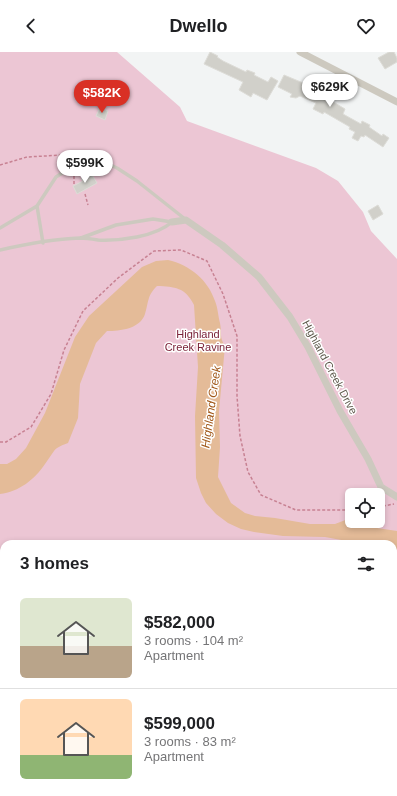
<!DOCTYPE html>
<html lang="en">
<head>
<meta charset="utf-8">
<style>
	:root { --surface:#fff; --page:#f6f6f6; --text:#202124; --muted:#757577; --line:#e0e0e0; --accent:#d93025 }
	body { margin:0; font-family:Helvetica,sans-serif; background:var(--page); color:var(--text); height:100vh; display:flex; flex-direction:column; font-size:15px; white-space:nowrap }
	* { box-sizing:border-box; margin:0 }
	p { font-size:13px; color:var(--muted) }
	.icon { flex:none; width:22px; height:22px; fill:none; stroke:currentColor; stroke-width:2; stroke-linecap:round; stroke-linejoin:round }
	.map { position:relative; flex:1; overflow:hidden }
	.drawer { position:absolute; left:0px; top:488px; width:397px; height:256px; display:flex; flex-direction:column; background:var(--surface); border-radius:12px 12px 0 0; box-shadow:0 2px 6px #0003 }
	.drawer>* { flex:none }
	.controls { position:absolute; left:345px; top:436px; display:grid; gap:8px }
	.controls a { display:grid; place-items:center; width:40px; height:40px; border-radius:6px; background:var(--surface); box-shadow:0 2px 6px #0003; font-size:20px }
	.price { position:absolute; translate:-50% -34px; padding:0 9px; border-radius:14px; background:#fff; color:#222; font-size:13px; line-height:26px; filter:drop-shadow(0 1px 2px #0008) }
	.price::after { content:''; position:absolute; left:50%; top:24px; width:12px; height:9px; margin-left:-6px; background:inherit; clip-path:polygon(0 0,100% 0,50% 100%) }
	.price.active { background:var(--accent); color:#fff }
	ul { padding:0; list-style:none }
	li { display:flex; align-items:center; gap:12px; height:100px; padding:0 20px }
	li+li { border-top:1px solid var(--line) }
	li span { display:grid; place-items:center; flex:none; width:112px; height:80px; border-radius:6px; color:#555 }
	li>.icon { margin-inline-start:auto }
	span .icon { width:48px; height:48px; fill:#fffc; stroke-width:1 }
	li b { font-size:17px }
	h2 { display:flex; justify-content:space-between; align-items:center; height:48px; padding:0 20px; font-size:17px }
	header { display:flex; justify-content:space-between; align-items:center; height:52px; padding:0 20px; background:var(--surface); font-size:18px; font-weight:700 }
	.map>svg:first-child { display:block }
	.green { fill:#ecc6d4; fill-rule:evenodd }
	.water { fill:#e4bb98 }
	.building { fill:#d1d0ca; stroke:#dddcd7 }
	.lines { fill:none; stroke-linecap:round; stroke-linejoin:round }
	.path { stroke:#c78192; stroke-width:1.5; stroke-dasharray:3 2; stroke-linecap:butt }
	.lane { stroke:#cdc9bf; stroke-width:3.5 }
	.street { stroke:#cdc9bf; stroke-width:7 }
	.labels { text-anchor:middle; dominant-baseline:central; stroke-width:3; stroke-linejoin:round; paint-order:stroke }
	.park-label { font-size:11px; fill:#7a2238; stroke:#fff }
	.street-label { font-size:11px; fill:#5e594c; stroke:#fff }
	.water-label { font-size:12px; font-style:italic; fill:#a1591b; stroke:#fff }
</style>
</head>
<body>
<header><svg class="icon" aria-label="back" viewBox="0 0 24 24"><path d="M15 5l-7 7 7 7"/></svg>Dwello<svg class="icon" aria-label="heart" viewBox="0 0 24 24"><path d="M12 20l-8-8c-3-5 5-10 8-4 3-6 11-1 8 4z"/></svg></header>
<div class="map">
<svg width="397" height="744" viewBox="0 0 397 744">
	<rect width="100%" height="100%" fill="#f2f4f4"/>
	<path class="green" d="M0 0H117L180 55 187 69 316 116 338 129 363 160 371 179 397 207V576H393V492H158L131 489 122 492H4V529L0 527ZM352 443H378V469H352Z"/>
	<path class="water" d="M168 208C190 213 208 228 215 249 218 256 218 264 220 271 222 281 219 285 225 294L219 359 220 395 218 425 231 451 245 461 255 464 275 466 310 472H335L348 467H352V469H366L377 476 397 479V498H393V492H363L325 485 283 484 254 480 241 477 228 471 216 462 206 451 201 441 196 426 195 364 198 315 194 253C185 235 175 235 157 234 147 244 149 249 145 262 140 277 120 279 107 279L96 291 80 332 78 366 68 391C63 393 57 395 54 399 51 403 48 408 45 412 35 427 19 440 0 442V412H7L16 407 26 396 45 361 75 285 89 264 142 215 156 209Z"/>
	<path class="building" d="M210 0 218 4 217 5 223 9 246 20 247 18 255 21 254 23 268 30 271 25 278 29 267 48 253 41 251 45 239 38 243 30 204 12Z
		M389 0H394L397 6V10L385 17 378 6Z
		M284 23 308 33 310 30 333 42 330 48 345 57 343 62 361 72 362 69 370 73 369 75 382 84 383 82 389 86 383 95 365 83 364 85 361 84 358 89 352 86 355 80 349 77 350 75 324 60 323 62 313 57 316 51 300 44 296 46 290 45 292 42 278 35Z
		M100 55 108 59 105 68 96 64Z
		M91 121 97 131 77 142 73 134 83 129 81 127Z
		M378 153 383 162 373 168 368 159Z"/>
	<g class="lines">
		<path class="path" d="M0 113 27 105 63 103 79 104
			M74 132V120
			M85 142 88 153
			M0 390H6L31 375 51 342 64 298 83 259 118 226 154 199 181 198 207 209 223 242 237 284V344L240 384 248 420 261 443 296 458H352
			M378 455 394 452"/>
		<path class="lane" d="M0 176 37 154
			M81 186 116 173 153 167 172 170
			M43 191 37 154 56 125 73 114 93 105 117 116 137 129 185 167
			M0 198C26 192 53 187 80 186 86 186 92 187 98 188 120 189 155 185 172 170"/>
		<path class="street" d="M300 0 397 50
			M172 170 186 168 222 193 259 225 290 265 308 295 340 359 368 407 381 435 397 445
			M0 536 4 538
			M393 582H397
			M0 696 4 698
			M82 740 89 744
			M122 744 124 740
			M295 744 298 740"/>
	</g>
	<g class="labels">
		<g class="park-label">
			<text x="198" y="282">Highland<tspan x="198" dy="13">Creek Ravine</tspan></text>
		</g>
		<g class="street-label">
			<text transform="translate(330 315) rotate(62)">Highland Creek Drive</text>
		</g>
		<g class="water-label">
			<text transform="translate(211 355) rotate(-82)">Highland Creek</text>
		</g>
	</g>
</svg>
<div class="controls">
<a><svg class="icon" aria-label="locate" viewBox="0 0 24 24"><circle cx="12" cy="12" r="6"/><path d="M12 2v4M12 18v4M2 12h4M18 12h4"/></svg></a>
</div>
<b class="price" style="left:330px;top:56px">$629K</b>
<b class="price active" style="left:102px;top:62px">$582K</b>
<b class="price" style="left:85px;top:132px">$599K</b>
<section class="drawer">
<h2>3 homes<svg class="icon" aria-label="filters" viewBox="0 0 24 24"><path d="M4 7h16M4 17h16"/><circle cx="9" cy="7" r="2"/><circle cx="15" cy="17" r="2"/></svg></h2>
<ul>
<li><span style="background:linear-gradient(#dfe7d0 60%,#b9a48a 0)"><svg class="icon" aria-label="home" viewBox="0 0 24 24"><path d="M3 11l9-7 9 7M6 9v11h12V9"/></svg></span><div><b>$582,000</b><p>3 rooms · 104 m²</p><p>Apartment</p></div></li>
<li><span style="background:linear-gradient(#ffd9b3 70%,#8fb573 0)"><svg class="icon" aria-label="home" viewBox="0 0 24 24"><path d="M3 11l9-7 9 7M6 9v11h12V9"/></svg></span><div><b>$599,000</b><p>3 rooms · 83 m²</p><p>Apartment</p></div></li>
</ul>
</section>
</div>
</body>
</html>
